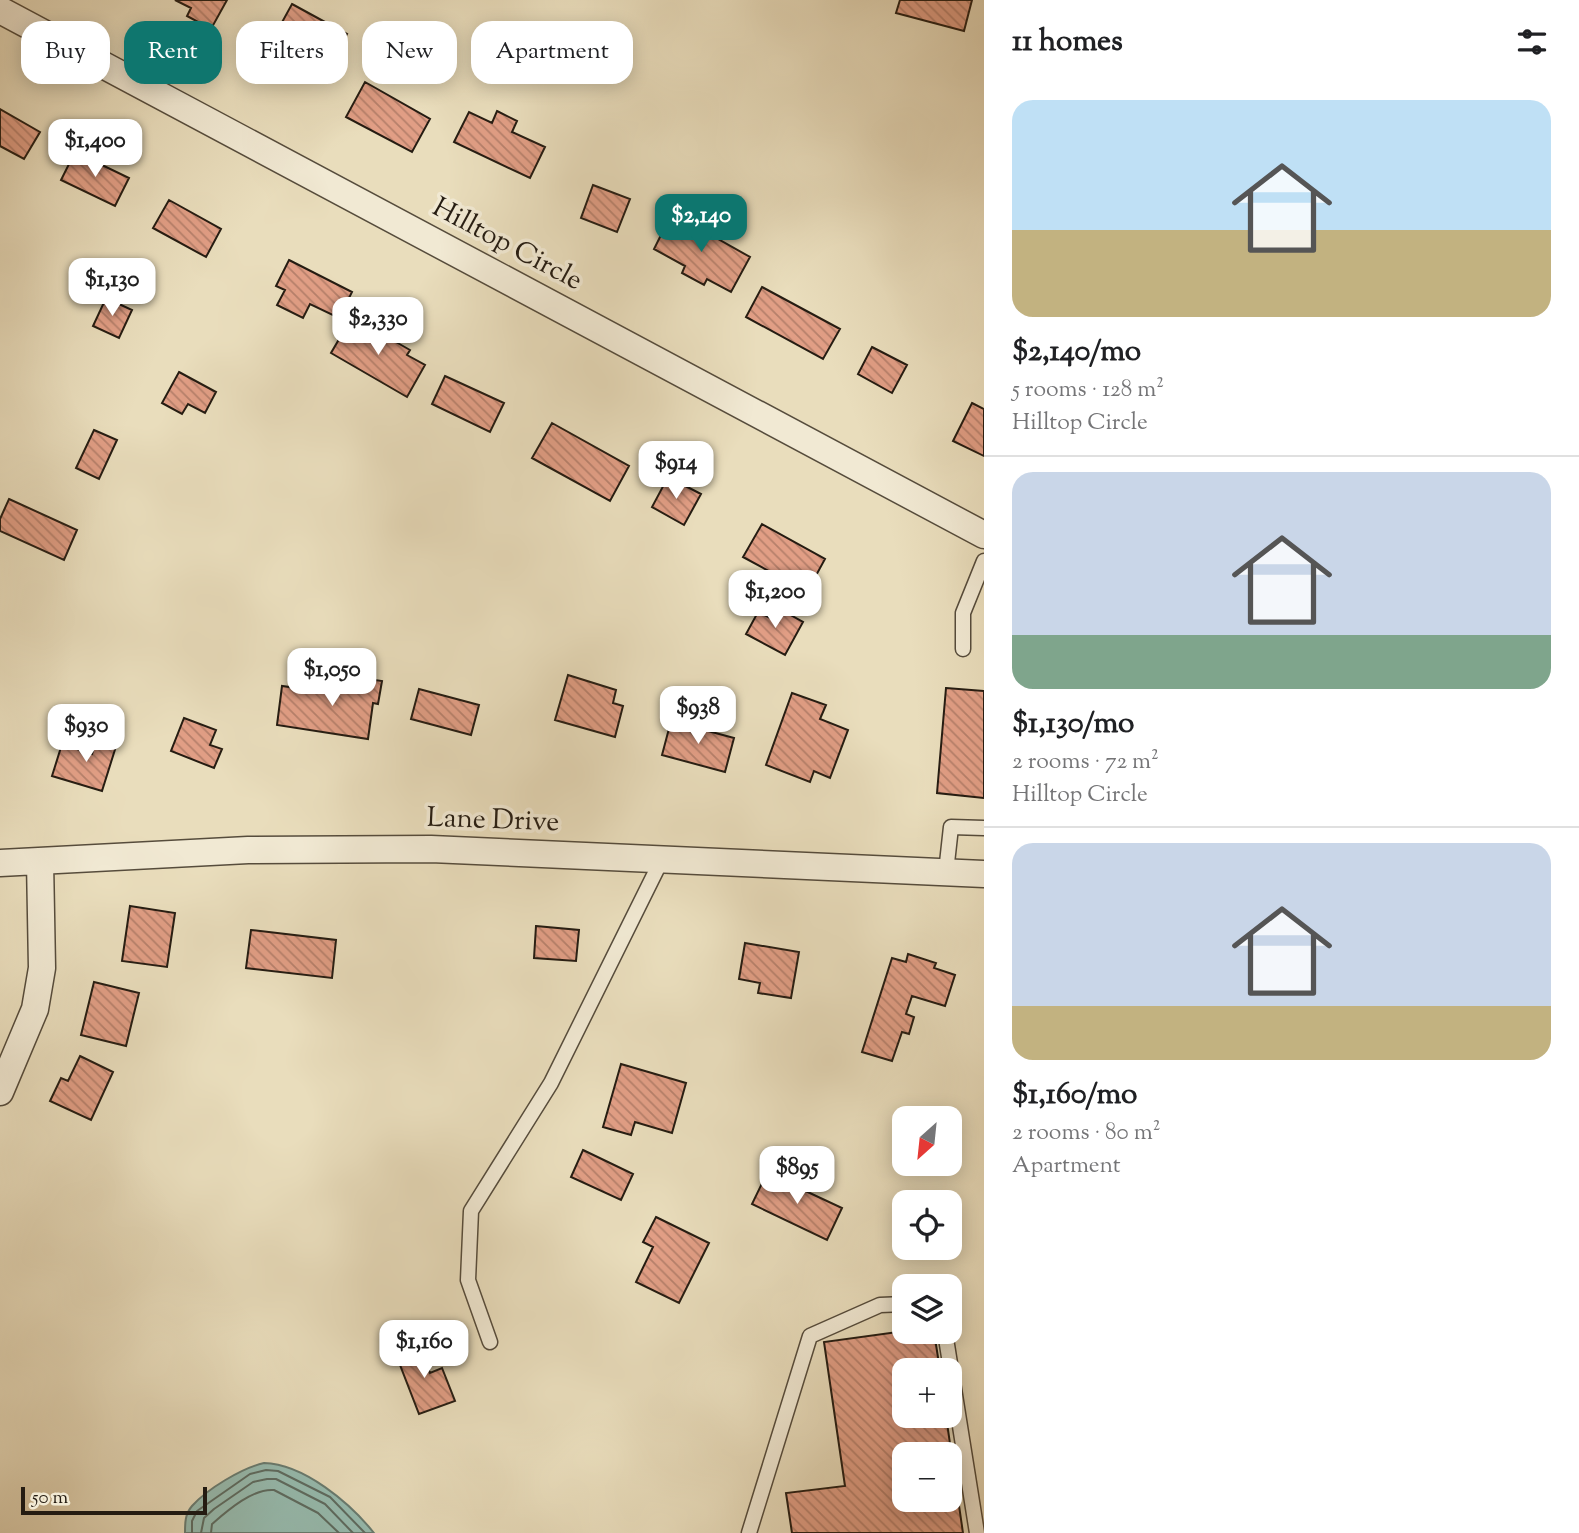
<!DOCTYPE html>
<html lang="en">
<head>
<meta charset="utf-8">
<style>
	:root { --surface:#fff; --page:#f6f6f6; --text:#202124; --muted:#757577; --line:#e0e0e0; --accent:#0f766e }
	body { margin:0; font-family:"Sorts Mill Goudy",serif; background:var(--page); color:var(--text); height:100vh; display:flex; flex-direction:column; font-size:26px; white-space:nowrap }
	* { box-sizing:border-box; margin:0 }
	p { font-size:23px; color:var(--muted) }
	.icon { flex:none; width:38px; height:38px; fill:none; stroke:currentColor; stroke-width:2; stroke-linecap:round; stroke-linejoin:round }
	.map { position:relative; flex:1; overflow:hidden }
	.sheet { display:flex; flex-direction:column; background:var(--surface); width:595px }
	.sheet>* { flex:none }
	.guide { position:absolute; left:21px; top:21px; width:665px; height:63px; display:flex; gap:14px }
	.needle { width:46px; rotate:207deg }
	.tools { position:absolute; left:892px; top:1106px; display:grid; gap:14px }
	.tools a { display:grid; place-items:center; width:70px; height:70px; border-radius:14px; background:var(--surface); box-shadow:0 4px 18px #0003; font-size:35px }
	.scale { position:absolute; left:21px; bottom:18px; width:186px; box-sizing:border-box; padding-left:7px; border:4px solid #251c12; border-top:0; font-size:19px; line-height:24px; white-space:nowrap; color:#251c12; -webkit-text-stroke:5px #f1e9d3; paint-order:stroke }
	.price { position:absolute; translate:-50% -60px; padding:0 16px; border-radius:14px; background:#fff; color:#222; font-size:23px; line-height:46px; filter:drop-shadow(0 2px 4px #0008) }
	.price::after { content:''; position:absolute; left:50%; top:42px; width:21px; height:16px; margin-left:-10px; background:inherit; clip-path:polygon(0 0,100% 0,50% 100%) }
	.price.current { background:var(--accent); color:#fff }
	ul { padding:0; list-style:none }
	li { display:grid; align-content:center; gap:14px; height:371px; padding:0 28px }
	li+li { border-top:2px solid var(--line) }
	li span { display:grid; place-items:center; height:217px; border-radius:21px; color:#555 }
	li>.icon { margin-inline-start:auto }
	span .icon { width:126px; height:126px; fill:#fffc; stroke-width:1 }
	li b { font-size:30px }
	h2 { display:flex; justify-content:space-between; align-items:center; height:84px; padding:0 28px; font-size:30px }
	.chip { padding:0 24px; border-radius:21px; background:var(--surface); box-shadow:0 4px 18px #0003; font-size:24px; line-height:63px }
	.chip.current { background:var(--accent); color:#fff }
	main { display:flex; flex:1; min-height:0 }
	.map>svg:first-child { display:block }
	.water { fill:#97bcb0; stroke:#697c71; stroke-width:2 }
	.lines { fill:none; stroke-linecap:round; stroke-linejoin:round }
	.shore { stroke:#5e6c61; stroke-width:2 }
	.building { fill:url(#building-back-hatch); stroke:#251c12; stroke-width:2; fill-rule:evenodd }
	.lane-casing { stroke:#564c3c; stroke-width:17 }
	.street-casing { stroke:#564c3c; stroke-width:29 }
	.lane { stroke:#f1e9d3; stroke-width:14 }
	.street { stroke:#f1e9d3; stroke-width:26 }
	.labels { text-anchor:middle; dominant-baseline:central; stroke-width:7; stroke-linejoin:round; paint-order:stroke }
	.street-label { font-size:28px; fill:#251c12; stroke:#f1e9d3 }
</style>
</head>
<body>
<main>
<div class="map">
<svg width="984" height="1533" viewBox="0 0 984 1533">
	<defs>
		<pattern id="building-back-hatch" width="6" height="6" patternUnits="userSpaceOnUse" patternTransform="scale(1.75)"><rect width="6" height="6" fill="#e19e85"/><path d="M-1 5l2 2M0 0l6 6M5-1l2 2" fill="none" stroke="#b6806b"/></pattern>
	</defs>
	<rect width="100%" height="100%" fill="#e9ddbc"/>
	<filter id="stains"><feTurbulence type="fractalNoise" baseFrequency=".00286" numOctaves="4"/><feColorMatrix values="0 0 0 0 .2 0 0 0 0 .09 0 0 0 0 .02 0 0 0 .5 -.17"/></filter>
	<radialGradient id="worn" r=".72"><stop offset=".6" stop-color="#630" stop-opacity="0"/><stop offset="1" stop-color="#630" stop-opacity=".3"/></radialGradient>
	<path class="water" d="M264 1463C304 1464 350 1503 374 1533H185C185 1523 185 1514 192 1506 207 1489 242 1468 264 1463Z"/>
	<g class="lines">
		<path class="shore" d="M192 1533V1521L197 1511 250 1474 266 1470 278 1471 330 1497 365 1533
			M201 1533 204 1518 214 1509 253 1482 267 1479H276L325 1504 353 1533
			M211 1533 212 1524C227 1511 253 1488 274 1490L318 1513 339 1533"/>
	</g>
	<path class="building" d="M175 0H227L211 29 187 16 191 8Z
		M900 0H972L964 31 896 13Z
		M292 4 347 34 330 66 275 35Z
		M365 82 430 119 412 152 346 117Z
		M0 109 40 132 24 159 0 146Z
		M497 111 517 121 512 132 545 147 530 178 454 142 469 112 492 123Z
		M75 152 129 178 115 206 61 180Z
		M593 185 630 199 617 232 581 218Z
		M169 200 221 229 206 257 153 228Z
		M672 213 750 257 731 292 707 279 704 285 682 273 685 266 654 249Z
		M289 260 352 292 339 318 310 304 303 318 277 305 285 290 276 286Z
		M762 287 840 329 823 359 746 317Z
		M106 298 132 310 119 338 93 326Z
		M352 317 410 350 407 355 425 365 407 397 331 353Z
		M872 347 907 365 892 393 858 374Z
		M179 372 216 392 205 413 188 404 182 414 162 403Z
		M445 376 504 403 490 432 432 404Z
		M972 403 984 409V456L953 441Z
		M552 423 629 466 610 501 532 458Z
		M94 430 117 440 99 479 76 468Z
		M668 477 701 494 684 525 652 507Z
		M9 499 77 530 64 560 0 531V519Z
		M762 524 825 559 807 592 743 557Z
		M776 607 803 622 785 655 746 634 758 612 770 618Z
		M341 675 382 681 378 704 373 703 368 739 277 725 282 686 339 694Z
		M568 675 616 690 613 703 623 706 615 737 555 720Z
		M946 688 984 691V798L937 793Z
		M419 689 479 705 471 735 411 719Z
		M792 693 826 705 820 719 848 730 830 778 814 771 810 782 766 765Z
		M184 718 216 730 210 745 222 749 214 768 171 751Z
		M671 721 734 738 725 772 662 755Z
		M98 734 118 740 102 791 52 776 62 744 92 754Z
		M130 906 175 913 167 967 122 961Z
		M536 926 579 930 576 961 534 958Z
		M251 930 336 940 332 978 246 968Z
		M745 943 799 952 791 998 758 993 760 983 739 979Z
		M908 954 936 963 934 968 955 975 945 1006 912 996 906 1014 914 1017 909 1034 902 1032 892 1061 862 1052 892 958 906 962Z
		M94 982 139 993 126 1046 81 1035Z
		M80 1056 113 1072 91 1120 50 1101 61 1078 68 1081Z
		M621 1064 686 1083 672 1133 635 1122 631 1135 603 1127Z
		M583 1150 633 1174 621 1200 571 1177Z
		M767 1173 842 1208 827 1240 752 1204Z
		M656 1217 709 1243 679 1303 636 1282 653 1247 643 1242Z
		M905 1331 934 1332 940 1370H905V1416H946L963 1533H792L786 1493 845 1486 824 1342ZM905 1454H950V1500H905Z
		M419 1343 430 1373 442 1368 455 1401 419 1414 395 1352Z"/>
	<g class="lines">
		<g class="lane-casing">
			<path id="lane" d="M963 649V613L984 561
				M946 872 951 827 984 828
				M945 1332 977 1533
				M490 1342 468 1280 471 1211 551 1083 662 859
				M749 1533 810 1336 880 1305 905 1304"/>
		</g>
		<g class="street-casing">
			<path id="street" d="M0 10 984 535
				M0 863 248 850 431 849 984 874
				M0 1092 35 1009 42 968 40 861"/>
		</g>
		<use href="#lane" class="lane"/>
		<use href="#street" class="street"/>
	</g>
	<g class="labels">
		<g class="street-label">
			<text transform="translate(507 245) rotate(28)">Hilltop Circle</text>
			<text transform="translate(493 821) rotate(2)">Lane Drive</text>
		</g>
	</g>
	<rect width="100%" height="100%" filter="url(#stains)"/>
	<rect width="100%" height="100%" fill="url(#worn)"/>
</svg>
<div class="tools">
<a><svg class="needle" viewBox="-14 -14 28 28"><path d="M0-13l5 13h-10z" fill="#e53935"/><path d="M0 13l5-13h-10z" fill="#757577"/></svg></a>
<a><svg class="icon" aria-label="locate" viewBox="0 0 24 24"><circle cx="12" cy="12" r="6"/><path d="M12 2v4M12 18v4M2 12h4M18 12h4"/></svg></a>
<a><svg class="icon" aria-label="layers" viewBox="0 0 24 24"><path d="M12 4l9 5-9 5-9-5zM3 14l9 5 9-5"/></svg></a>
<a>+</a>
<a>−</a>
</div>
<div class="scale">50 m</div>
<b class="price" style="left:95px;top:179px">$1,400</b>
<b class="price current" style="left:701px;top:254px">$2,140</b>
<b class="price" style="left:112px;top:318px">$1,130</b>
<b class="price" style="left:378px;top:357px">$2,330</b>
<b class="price" style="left:676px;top:501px">$914</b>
<b class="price" style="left:775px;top:630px">$1,200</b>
<b class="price" style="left:332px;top:708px">$1,050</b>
<b class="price" style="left:698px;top:746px">$938</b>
<b class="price" style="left:86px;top:764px">$930</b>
<b class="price" style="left:797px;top:1206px">$895</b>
<b class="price" style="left:424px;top:1380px">$1,160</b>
<div class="guide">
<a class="chip">Buy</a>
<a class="chip current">Rent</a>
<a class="chip">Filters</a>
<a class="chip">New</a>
<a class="chip">Apartment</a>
</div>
</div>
<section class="sheet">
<h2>11 homes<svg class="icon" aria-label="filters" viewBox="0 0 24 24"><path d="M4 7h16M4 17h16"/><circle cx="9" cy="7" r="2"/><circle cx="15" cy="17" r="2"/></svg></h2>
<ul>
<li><span style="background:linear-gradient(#bfe0f5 60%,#c2b280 0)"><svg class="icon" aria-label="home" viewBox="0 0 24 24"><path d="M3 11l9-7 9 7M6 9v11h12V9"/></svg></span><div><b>$2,140/mo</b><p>5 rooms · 128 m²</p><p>Hilltop Circle</p></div></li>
<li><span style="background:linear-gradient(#c9d6e8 75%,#7fa58c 0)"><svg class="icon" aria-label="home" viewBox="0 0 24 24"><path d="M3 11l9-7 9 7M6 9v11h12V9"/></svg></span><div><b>$1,130/mo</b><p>2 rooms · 72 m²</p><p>Hilltop Circle</p></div></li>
<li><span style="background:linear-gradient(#c9d6e8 75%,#c2b280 0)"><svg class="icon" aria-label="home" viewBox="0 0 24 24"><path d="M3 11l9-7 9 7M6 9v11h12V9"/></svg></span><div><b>$1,160/mo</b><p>2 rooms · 80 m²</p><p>Apartment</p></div></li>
</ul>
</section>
</main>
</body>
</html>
